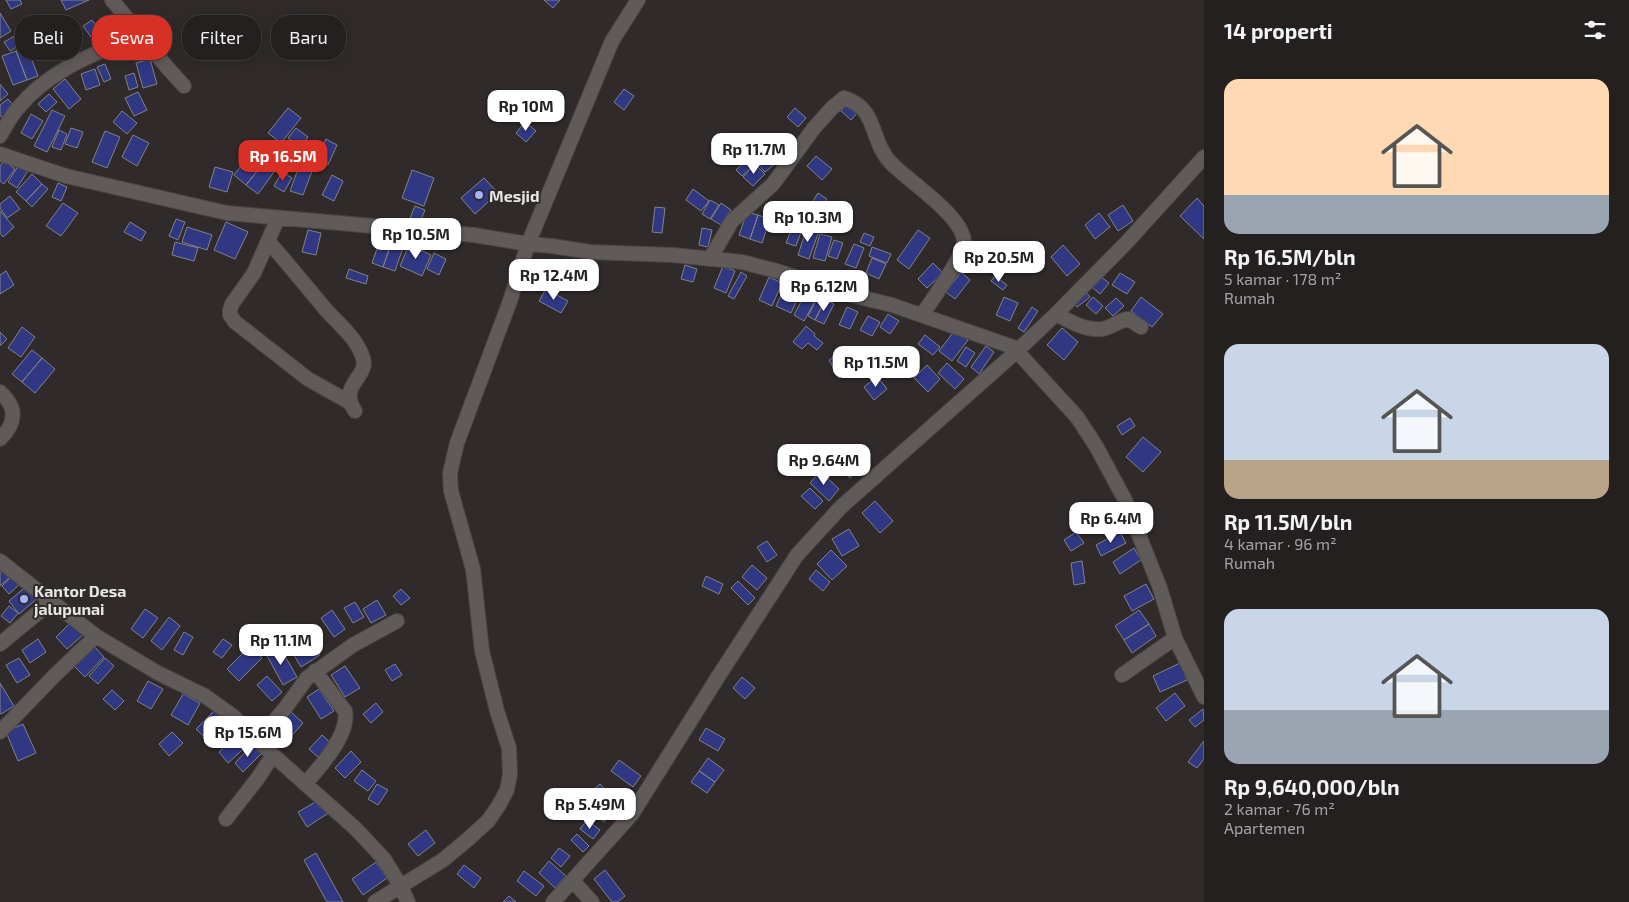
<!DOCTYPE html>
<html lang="id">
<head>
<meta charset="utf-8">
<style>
	:root { --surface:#242020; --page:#2c2829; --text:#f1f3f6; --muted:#a3a3a5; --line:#413e3e; --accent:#d93025 }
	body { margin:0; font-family:"Exo 2",sans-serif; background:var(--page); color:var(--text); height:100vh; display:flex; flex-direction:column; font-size:19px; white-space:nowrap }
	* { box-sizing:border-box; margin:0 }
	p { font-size:16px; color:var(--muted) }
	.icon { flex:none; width:28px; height:28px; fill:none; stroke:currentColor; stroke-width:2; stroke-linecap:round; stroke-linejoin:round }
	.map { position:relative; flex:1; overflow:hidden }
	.side { display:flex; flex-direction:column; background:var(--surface); width:425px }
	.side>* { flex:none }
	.hud { position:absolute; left:15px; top:15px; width:475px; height:45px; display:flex; gap:10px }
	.price { position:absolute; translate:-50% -42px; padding:0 11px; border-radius:10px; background:#fff; color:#222; font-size:16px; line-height:32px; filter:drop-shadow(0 1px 2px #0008) }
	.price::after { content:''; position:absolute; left:50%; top:30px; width:15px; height:11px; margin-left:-8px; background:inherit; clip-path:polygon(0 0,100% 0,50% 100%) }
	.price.active { background:var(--accent); color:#fff }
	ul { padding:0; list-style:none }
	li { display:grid; align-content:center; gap:10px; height:265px; padding:0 20px }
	li span { display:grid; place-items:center; height:155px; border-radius:15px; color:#555 }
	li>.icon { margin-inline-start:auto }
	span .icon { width:90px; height:90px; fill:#fffc; stroke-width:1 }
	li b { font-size:21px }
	h2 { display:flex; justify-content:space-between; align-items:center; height:60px; padding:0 20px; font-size:21px }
	.tag { padding:0 18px; border-radius:20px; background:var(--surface); box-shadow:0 2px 12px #0003,0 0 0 1px var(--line); font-size:18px; line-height:45px }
	.tag.active { background:var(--accent); color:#fff }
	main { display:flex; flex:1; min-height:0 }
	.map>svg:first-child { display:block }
	.building { fill:#303884; stroke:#818286 }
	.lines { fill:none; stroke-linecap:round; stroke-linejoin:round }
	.minor-casing { stroke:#4a4645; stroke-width:16 }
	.minor { stroke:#605a59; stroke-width:14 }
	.poi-dot { fill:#a2b2fd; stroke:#302b2a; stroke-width:2 }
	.labels { text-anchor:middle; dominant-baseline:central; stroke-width:4; stroke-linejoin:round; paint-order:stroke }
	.poi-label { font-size:16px; font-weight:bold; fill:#e8e5e4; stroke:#302b2a; text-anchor:start }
</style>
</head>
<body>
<main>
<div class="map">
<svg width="1204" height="902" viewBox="0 0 1204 902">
	<rect width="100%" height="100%" fill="#302b2a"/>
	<path class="building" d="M6 0H20L22 4 11 9Z
		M61 0H89L66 10Z
		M544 0H560L553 8Z
		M0 13 11 31 0 38Z
		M92 20 103 35 94 41 83 26Z
		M20 33 25 42 10 51 4 42Z
		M54 34 60 54 47 57 42 38Z
		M27 47 38 76 27 80 16 51Z
		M16 51 27 80 13 85 2 56Z
		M150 59 157 84 143 88 136 63Z
		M105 64 111 79 104 82 97 67Z
		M95 69 100 85 86 90 81 74Z
		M134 73 138 87 129 90 125 76Z
		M65 79 81 99 69 109 53 89Z
		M0 84 8 94 0 101Z
		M624 89 634 96 624 110 614 102Z
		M138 92 147 110 134 116 125 98Z
		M49 94 57 102 46 112 38 104Z
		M8 99 15 108 2 118 0 115V105Z
		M847 105 857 113 851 120 841 111Z
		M288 108 301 118 281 143 268 133Z
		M795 108 806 118 798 127 787 117Z
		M52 110 65 116 47 152 34 146Z
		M122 111 137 123 127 134 113 122Z
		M31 114 43 121 32 139 21 133Z
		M525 122 536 131 526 142 516 133Z
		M71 128 83 132 77 148 65 144Z
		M296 128 308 137 300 147 288 138Z
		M59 130 67 134 61 150 52 147Z
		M105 131 120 137 107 168 92 162Z
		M133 135 149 143 137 166 122 157Z
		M326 139 337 145 328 165 316 159Z
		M760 148 775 164 765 172 751 156Z
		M253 150 266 160 246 185 234 175Z
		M816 156 832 169 822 180 807 166Z
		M749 157 755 164 742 176 736 170Z
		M266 160 277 168 258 194 246 185Z
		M4 161 15 169 4 184 0 181V166Z
		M301 161 314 166 303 195 290 191Z
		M20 163 29 169 17 188 8 182Z
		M755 164 765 174 753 186 743 177Z
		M215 167 233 172 227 192 209 187Z
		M412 170 434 178 424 206 402 198Z
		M282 172 292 178 284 192 274 186Z
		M32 174 42 184 26 201 16 192Z
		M332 175 343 181 334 201 322 195Z
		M484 178 498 193 475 214 461 198Z
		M58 183 67 187 61 201 52 197Z
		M42 184 48 189 32 207 26 201Z
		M693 189 709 201 701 211 686 200Z
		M818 193 827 199 815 219 805 213Z
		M10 196 20 209 7 218 0 208V204Z
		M1197 198 1204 206V239L1180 216Z
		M710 200 719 205 710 219 702 214Z
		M63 203 78 213 61 236 46 226Z
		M721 203 731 210 721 225 711 219Z
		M830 203 840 209 827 228 818 221Z
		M1123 205 1133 221 1118 231 1108 215Z
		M415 206 425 210 420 222 410 218Z
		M655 207 665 208 662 233 652 232Z
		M0 211 14 227 3 237 0 233Z
		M747 212 758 215 750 239 739 235Z
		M1099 213 1110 227 1095 239 1085 225Z
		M758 215 770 219 762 243 750 239Z
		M176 219 185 222 178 240 169 236Z
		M795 220 804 224 796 246 786 243Z
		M130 222 146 232 141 241 124 232Z
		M226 222 248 232 235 259 214 250Z
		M187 227 212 235 207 250 182 242Z
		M807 227 819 231 809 259 798 255Z
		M702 228 712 230 708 247 699 245Z
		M308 230 321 233 316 255 302 252Z
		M918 230 930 238 909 269 897 260Z
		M864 233 874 237 870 246 860 242Z
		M820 234 832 237 825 261 813 258Z
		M381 237 392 241 383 267 372 263Z
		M834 240 843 243 837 259 828 256Z
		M392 241 404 245 395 271 383 267Z
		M175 242 198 248 194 261 172 255Z
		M854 244 864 248 856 268 845 264Z
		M409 245 431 255 422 276 400 266Z
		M1063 245 1080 264 1067 276 1051 257Z
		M872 247 891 254 887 263 869 256Z
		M434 253 446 259 439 275 427 269Z
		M872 258 886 264 879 279 866 273Z
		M933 263 943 273 927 288 918 279Z
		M685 265 697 269 693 282 681 279Z
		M723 266 735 271 726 293 714 288Z
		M349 269 368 276 366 284 346 278Z
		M6 271 14 285 0 294V275Z
		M741 272 747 276 734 299 728 296Z
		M961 272 970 280 955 299 946 292Z
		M1120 273 1135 282 1127 294 1112 285Z
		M995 276 1007 285 1003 290 991 281Z
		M1100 276 1109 283 1100 294 1091 286Z
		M769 277 782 283 772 306 759 300Z
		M789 279 804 285 791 313 776 306Z
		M546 289 568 301 561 313 539 301Z
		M807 290 818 296 804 321 794 315Z
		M1086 292 1090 297 1077 307 1074 303Z
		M818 296 825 300 815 320 808 316Z
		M1004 297 1018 303 1010 321 996 315Z
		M1093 297 1103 306 1096 314 1086 305Z
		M1141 297 1163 314 1152 327 1131 311Z
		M1116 298 1124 306 1113 316 1105 308Z
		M825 300 834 304 824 324 815 320Z
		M847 307 858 312 850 329 839 325Z
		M1032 307 1038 311 1024 332 1018 328Z
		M888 314 899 321 890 334 880 327Z
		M868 316 880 322 872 336 860 330Z
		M806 326 815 334 814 336 823 343 817 350 808 343 802 349 793 342Z
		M22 327 35 337 21 357 8 348Z
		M1062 328 1078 342 1064 360 1047 345Z
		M955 330 968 340 952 361 939 351Z
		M0 332 7 339 0 346Z
		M925 335 940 347 933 355 918 344Z
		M986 346 994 352 979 374 971 367Z
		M966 347 975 353 966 367 957 361Z
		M32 350 42 358 22 382 12 374Z
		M839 354 849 372 839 378 829 360Z
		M42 358 55 369 35 393 22 382Z
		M947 363 964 379 955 389 938 373Z
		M927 365 940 379 928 392 914 378Z
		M877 376 887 389 874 400 864 387Z
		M1130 418 1135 426 1122 435 1117 426Z
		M1143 437 1161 452 1143 472 1126 457Z
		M844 457 858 471 850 478 837 464Z
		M820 471 839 489 829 501 810 483Z
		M810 488 823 501 815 509 801 496Z
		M875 501 893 521 880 533 862 513Z
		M1121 508 1128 525 1107 533 1100 516Z
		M849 529 859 546 842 556 832 539Z
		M1076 532 1084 543 1071 551 1064 540Z
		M1120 532 1126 543 1101 556 1096 545Z
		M767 541 777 555 767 562 757 547Z
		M1134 548 1141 560 1120 574 1113 562Z
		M831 550 847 566 832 580 817 564Z
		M1082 561 1085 583 1074 585 1071 563Z
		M752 565 767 578 757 590 742 577Z
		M0 569 11 576 0 586Z
		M816 570 830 582 823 591 809 579Z
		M13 575 21 583 9 594 2 586Z
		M706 576 723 584 719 594 702 586Z
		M738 581 755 598 748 605 731 588Z
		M29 584 39 597 19 614 9 601Z
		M1146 584 1154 599 1132 611 1124 596Z
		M401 589 410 598 401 605 393 596Z
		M377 600 386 615 371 623 363 609Z
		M355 602 364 617 353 623 344 608Z
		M9 606 18 613 10 623 1 616Z
		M145 609 158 618 143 638 131 629Z
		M332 610 345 629 334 637 321 618Z
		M1139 610 1149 624 1124 640 1115 626Z
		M169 617 180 626 162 650 151 641Z
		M72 621 84 634 67 649 56 637Z
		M1149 624 1156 636 1132 653 1124 640Z
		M302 626 320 655 301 667 283 637Z
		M184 632 193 637 183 655 174 650Z
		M38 639 46 652 30 663 22 650Z
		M223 639 232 645 222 658 213 652Z
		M93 645 104 657 85 677 73 665Z
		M250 646 262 658 239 681 227 669Z
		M279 646 297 677 283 685 266 654Z
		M19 658 30 675 17 683 6 665Z
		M105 658 114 666 98 684 89 676Z
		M1180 663 1187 680 1160 692 1153 676Z
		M395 664 402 675 392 681 385 670Z
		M345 666 360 688 345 697 331 675Z
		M267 676 282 692 272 701 257 685Z
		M742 677 755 688 745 699 733 688Z
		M148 681 163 689 151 709 137 701Z
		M0 683 14 706 1 714 0 713Z
		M319 689 334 711 321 719 307 697Z
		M112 690 124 701 115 710 103 699Z
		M1175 693 1185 706 1166 721 1156 708Z
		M183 694 200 703 188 725 171 715Z
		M376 703 383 712 371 723 363 714Z
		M1203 709 1204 720 1195 727 1189 720Z
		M215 710 228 724 210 742 196 729Z
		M291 712 303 723 287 741 275 729Z
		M23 724 36 753 18 761 6 732Z
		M706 728 725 739 718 751 699 740Z
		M172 732 183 743 169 756 159 744Z
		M240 732 250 743 228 763 219 752Z
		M322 735 331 743 318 757 309 749Z
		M1204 741V759L1197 768 1188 762Z
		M252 745 261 754 243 772 235 763Z
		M351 751 361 762 345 778 335 768Z
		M708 758 724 770 715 782 699 771Z
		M619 760 641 776 633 787 611 771Z
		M362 770 376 781 368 791 354 781Z
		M699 771 715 782 707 793 691 782Z
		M377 784 388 790 378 805 368 799Z
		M600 784 615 800 608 807 592 791Z
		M588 793 612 812 604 822 580 803Z
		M319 800 327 814 307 827 298 812Z
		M587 820 600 830 593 839 580 829Z
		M426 830 435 843 418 856 408 844Z
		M577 834 589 846 583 852 571 840Z
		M559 848 570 856 561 867 551 858Z
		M316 853 343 902H327L304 860Z
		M549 861 566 876 555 888 539 873Z
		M376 862 387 878 363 895 352 879Z
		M464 865 481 878 474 888 457 874Z
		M605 870 625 896 617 902H612L594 879Z
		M524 871 544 886 536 896 517 881Z
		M509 896 516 902H503Z"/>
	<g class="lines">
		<g class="minor-casing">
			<path id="minor" d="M112 0 166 66 184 86
				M0 136C6 126 11 115 19 107 50 69 97 53 140 34
				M0 154 66 176 227 213 474 235 528 244 552 246 590 252 673 255 742 262 777 271 851 295 892 305 1013 347 1077 417 1096 446 1125 500 1160 588 1175 638 1204 697
				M278 218 254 273 232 304 230 310V315L235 322 308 379 349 402
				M269 242C288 264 307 287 326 310 339 324 355 337 362 355 372 377 337 383 355 411
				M710 259 732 221 773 184 814 128 832 108 844 98C879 109 869 140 891 163 908 181 965 217 964 243 964 255 930 303 922 315
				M1056 314C1069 321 1086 331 1102 329 1111 328 1119 320 1128 319L1141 327
				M0 392C18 408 16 423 0 439
				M0 561 96 636 158 673 205 696 233 716 273 755 356 829 384 859 400 885 408 902
				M0 644 52 601
				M1122 675 1175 638
				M0 732 55 675 96 636
				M258 741 286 707 307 678 353 645 397 621
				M305 784C320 767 350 734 345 711L315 671
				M226 819 258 778 273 755
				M573 881 592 902
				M375 902 443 860 467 840 488 821 499 805 507 790 510 774 509 748 497 711 482 651 473 569 451 491 450 473 457 443 510 301 528 244 612 41 638 0
				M553 902 632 814 716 680 797 555 841 507 1017 351 1056 314 1127 242 1204 157"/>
		</g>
		<use href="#minor" class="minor"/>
	</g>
	<g class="poi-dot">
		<circle cx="479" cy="195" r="5"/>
		<circle cx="24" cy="599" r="5"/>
	</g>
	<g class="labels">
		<g class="poi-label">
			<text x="489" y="195">Mesjid</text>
			<text x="34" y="590">Kantor Desa<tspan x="34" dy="18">jalupunai</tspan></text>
		</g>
	</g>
</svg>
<b class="price" style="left:526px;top:132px">Rp 10M</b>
<b class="price" style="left:754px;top:175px">Rp 11.7M</b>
<b class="price active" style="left:283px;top:182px">Rp 16.5M</b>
<b class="price" style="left:808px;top:243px">Rp 10.3M</b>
<b class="price" style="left:416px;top:260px">Rp 10.5M</b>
<b class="price" style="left:999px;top:283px">Rp 20.5M</b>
<b class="price" style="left:554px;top:301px">Rp 12.4M</b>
<b class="price" style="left:824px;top:312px">Rp 6.12M</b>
<b class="price" style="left:876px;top:388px">Rp 11.5M</b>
<b class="price" style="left:824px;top:486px">Rp 9.64M</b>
<b class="price" style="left:1111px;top:544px">Rp 6.4M</b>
<b class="price" style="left:281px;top:666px">Rp 11.1M</b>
<b class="price" style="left:248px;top:758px">Rp 15.6M</b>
<b class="price" style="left:590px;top:830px">Rp 5.49M</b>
<div class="hud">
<a class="tag">Beli</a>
<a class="tag active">Sewa</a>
<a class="tag">Filter</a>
<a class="tag">Baru</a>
</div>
</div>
<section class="side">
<h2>14 properti<svg class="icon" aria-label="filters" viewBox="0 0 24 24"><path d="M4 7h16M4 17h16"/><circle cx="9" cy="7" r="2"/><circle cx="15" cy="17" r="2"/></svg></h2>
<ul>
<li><span style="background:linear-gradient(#ffd9b3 75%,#9aa5b1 0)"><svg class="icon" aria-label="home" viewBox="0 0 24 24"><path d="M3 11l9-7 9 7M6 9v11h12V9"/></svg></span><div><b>Rp 16.5M/bln</b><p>5 kamar · 178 m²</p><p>Rumah</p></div></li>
<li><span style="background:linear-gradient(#c9d6e8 75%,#b9a48a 0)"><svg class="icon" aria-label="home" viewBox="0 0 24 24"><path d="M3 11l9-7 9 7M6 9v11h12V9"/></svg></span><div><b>Rp 11.5M/bln</b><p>4 kamar · 96 m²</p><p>Rumah</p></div></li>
<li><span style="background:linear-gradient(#c9d6e8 65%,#9aa5b1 0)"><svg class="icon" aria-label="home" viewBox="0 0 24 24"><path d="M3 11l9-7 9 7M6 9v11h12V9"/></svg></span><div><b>Rp 9,640,000/bln</b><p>2 kamar · 76 m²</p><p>Apartemen</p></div></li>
</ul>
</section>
</main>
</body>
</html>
